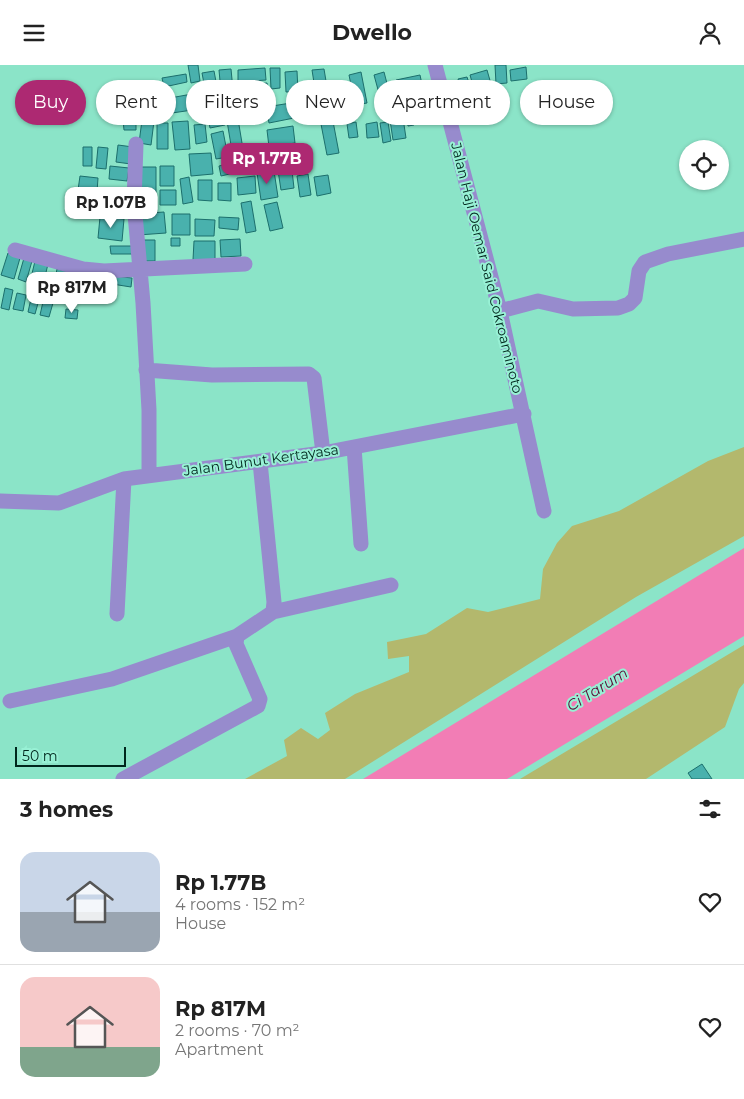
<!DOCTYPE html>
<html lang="en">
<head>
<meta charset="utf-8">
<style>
	:root { --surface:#fff; --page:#f6f6f6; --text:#222; --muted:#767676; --line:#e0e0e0; --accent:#ad2972 }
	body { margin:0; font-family:Montserrat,sans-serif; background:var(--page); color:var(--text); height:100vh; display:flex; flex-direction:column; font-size:19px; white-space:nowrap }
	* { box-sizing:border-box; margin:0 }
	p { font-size:16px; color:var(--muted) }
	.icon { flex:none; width:28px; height:28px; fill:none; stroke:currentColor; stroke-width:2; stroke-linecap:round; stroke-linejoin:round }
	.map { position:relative; height:714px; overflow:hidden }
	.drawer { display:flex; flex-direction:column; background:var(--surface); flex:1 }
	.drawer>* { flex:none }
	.top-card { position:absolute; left:15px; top:15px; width:715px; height:45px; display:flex; gap:10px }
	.buttons { position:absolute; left:679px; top:75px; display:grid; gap:10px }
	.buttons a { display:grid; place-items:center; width:50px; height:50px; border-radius:50%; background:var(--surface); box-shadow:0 1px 4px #0004; font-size:25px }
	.scale { position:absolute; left:15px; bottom:12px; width:111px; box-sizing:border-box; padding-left:5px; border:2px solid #00271d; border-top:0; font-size:14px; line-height:18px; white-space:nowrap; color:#00271d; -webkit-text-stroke:4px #98f1d5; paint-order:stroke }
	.price { position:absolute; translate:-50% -42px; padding:0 11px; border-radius:10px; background:#fff; color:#222; font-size:16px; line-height:32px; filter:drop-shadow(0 1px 2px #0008) }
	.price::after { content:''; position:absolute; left:50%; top:30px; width:15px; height:11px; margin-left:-8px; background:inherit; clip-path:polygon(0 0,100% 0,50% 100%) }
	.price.active { background:var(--accent); color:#fff }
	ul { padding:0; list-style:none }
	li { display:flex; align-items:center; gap:15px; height:125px; padding:0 20px }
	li+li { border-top:1px solid var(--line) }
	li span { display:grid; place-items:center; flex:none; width:140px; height:100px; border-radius:15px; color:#555 }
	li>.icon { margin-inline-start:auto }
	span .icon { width:60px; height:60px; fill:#fffc; stroke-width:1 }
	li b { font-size:21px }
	h2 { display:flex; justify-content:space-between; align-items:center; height:60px; padding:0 20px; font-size:21px }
	.tag { padding:0 18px; border-radius:22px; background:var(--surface); box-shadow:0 1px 4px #0004; font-size:18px; line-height:45px }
	.tag.active { background:var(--accent); color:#fff }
	header { display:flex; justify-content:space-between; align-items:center; height:65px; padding:0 20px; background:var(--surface); font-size:22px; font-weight:700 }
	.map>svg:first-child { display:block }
	.green { fill:#b3b86d }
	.water { fill:#f27db5 }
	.building { fill:#49b1ad; stroke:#1c6f6c }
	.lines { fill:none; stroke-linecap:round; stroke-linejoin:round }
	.minor { stroke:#978bcd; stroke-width:15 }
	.labels { text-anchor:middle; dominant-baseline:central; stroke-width:4; stroke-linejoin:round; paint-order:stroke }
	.street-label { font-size:14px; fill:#00271d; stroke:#98f1d5 }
	.water-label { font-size:15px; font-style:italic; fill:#581038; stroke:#98f1d5 }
</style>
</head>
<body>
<header><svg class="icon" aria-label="menu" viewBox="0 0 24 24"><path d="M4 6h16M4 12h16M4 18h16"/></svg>Dwello<svg class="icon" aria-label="person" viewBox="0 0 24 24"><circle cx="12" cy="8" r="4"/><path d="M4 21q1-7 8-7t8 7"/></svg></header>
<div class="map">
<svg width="744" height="714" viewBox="0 0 744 714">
	<rect width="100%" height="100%" fill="#8be4c8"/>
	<path class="green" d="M744 382V471L636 532 345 714H245L287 691 284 675 301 663 318 674 330 665 325 648 355 629 409 607V591L388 594 387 577 426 569 467 543 488 547 540 534 543 504 557 478 572 461 619 446 708 396Z
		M744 580V618L739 624 725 662 646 714H520Z"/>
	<path class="water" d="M744 483V571L507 714H363Z"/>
	<path class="building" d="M188 0H198L200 16 191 18Z
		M495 0H506L507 18 496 19Z
		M526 2 527 14 511 16 510 5Z
		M265 3 266 15 238 17V5Z
		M270 3H280V23L271 24Z
		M231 4 233 25 221 27 219 5Z
		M324 4 327 22 315 24 312 5Z
		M487 5 491 19 474 24 470 10Z
		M214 6 217 22 205 24 202 8Z
		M297 6 298 26 286 27 285 7Z
		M361 7 367 38 355 40 349 10Z
		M384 7 390 30 380 32 374 10Z
		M186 9 187 17 164 22 162 13Z
		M420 10 423 24 400 29 396 15Z
		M467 12 471 24 462 27 458 14Z
		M267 18 269 35 249 37 247 20Z
		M332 26 334 50 307 53 305 28Z
		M203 27 206 43 172 48 170 33Z
		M432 29 435 38 417 44 414 34Z
		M231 30 233 45 211 47 209 33Z
		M164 32 167 52 157 54 155 33Z
		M409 34 414 60 408 61 403 35Z
		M297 37 299 52 269 58 266 42Z
		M237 48 244 90 233 92 226 50Z
		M223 49 225 60 210 63 208 52Z
		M332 51 339 88 327 90 320 54Z
		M403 53 406 73 393 75 390 55Z
		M123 55H136V65H124Z
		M142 55 154 56 151 80 139 78Z
		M188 56 190 84 175 85 172 57Z
		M356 57 358 72 349 73 347 59Z
		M377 57 379 72 367 73 366 59Z
		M388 57 391 76 383 78 380 58Z
		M157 58H168V84H157Z
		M205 59 207 77 196 79 194 60Z
		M293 61 295 78 269 82 267 65Z
		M223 66 228 92 216 94 211 69Z
		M118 80 133 82 131 99 116 97Z
		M83 82H92V101H83Z
		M98 82 108 83 106 104 96 103Z
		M211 88 213 109 191 111 189 89Z
		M244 95 247 105 221 111 219 101Z
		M291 97 294 123 281 125 277 99Z
		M110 101 129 103 127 116 109 114Z
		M160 101H174V121H160Z
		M136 102H156V135L136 136Z
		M274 106 278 132 261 135 257 108Z
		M308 109 311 130 300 132 297 111Z
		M328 110 331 128 317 131 314 112Z
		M80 111 98 113 97 127 78 125Z
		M255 111 256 128 238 130 237 113Z
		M189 112 193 137 183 139 180 114Z
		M198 115H212V136L198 135Z
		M218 118H231V136L218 135Z
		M160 125H176V140H160Z
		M88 133 98 134 97 151 87 150Z
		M251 136 256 166 246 168 241 138Z
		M277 137 283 163 270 166 264 140Z
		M164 147 166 168 138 170 136 149Z
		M172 149H190V170H172Z
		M100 152 124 154 122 176 98 173Z
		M219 152 239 153 238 165 219 163Z
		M195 154 215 155 214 171H195Z
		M171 173H180V181H171Z
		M240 174 241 191 221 192 220 175Z
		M138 175H155V196H138Z
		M194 176H215V195H193Z
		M110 181H132V189H111Z
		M8 188 20 193 14 214 1 210Z
		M24 193 32 196 26 217 18 214Z
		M35 196 48 199 43 220 30 217Z
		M57 204 83 209 78 229 53 224Z
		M89 210 104 213 100 234 84 230Z
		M113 211 132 213 131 222 112 219Z
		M5 223 13 225 9 245 1 243Z
		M17 228 26 230 23 246 13 244Z
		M45 228 55 231 49 252 40 250Z
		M32 229 40 231 35 249 28 247Z
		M66 244 78 245 77 254 65 253Z
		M702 699 712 714H692L688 708Z"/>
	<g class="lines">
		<path class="minor" d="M435 0 500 246 544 446
			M136 79 134 138 143 238 149 345V410
			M15 185 83 204 104 206 245 199
			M500 246 538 236 573 244 618 243 629 239 635 233 639 206 645 197 668 189 744 174
			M146 305 212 310 309 309 314 313 323 388
			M354 382 361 479
			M0 436 59 438 124 414 323 388 524 349
			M273 547 391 520
			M117 549 124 414
			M10 636 112 614 237 571
			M123 714 258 641 260 634 236 579 237 571 273 547 274 537 260 397"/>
	</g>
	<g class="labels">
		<g class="street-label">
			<text transform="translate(487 203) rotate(76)">Jalan Haji Oemar Said Cokroaminoto</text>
			<text transform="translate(261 395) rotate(-8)">Jalan Bunut Kertayasa</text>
		</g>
		<g class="water-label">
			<text transform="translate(597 624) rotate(-32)">Ci Tarum</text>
		</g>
	</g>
</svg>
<div class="buttons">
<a><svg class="icon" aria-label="locate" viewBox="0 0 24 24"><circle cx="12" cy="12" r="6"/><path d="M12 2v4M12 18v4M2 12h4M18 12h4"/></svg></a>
</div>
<div class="scale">50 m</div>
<b class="price active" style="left:267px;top:120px">Rp 1.77B</b>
<b class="price" style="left:111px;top:164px">Rp 1.07B</b>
<b class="price" style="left:72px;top:249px">Rp 817M</b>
<div class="top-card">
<a class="tag active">Buy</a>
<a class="tag">Rent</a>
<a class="tag">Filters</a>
<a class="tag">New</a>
<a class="tag">Apartment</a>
<a class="tag">House</a>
</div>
</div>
<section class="drawer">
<h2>3 homes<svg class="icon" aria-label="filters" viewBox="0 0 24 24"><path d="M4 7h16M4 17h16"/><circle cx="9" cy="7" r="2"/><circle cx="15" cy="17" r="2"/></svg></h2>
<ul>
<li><span style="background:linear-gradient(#c9d6e8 60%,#9aa5b1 0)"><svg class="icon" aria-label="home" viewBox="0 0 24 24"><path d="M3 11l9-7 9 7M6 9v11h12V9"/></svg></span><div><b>Rp 1.77B</b><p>4 rooms · 152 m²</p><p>House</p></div><svg class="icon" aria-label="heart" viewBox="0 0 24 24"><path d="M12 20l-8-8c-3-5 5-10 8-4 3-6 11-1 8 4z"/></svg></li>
<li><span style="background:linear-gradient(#f6c9c9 70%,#7fa58c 0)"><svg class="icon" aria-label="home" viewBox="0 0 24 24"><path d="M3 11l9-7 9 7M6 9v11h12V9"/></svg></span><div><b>Rp 817M</b><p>2 rooms · 70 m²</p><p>Apartment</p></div><svg class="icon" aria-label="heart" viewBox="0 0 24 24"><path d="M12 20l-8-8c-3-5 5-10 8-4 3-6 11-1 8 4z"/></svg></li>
</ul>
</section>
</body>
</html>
